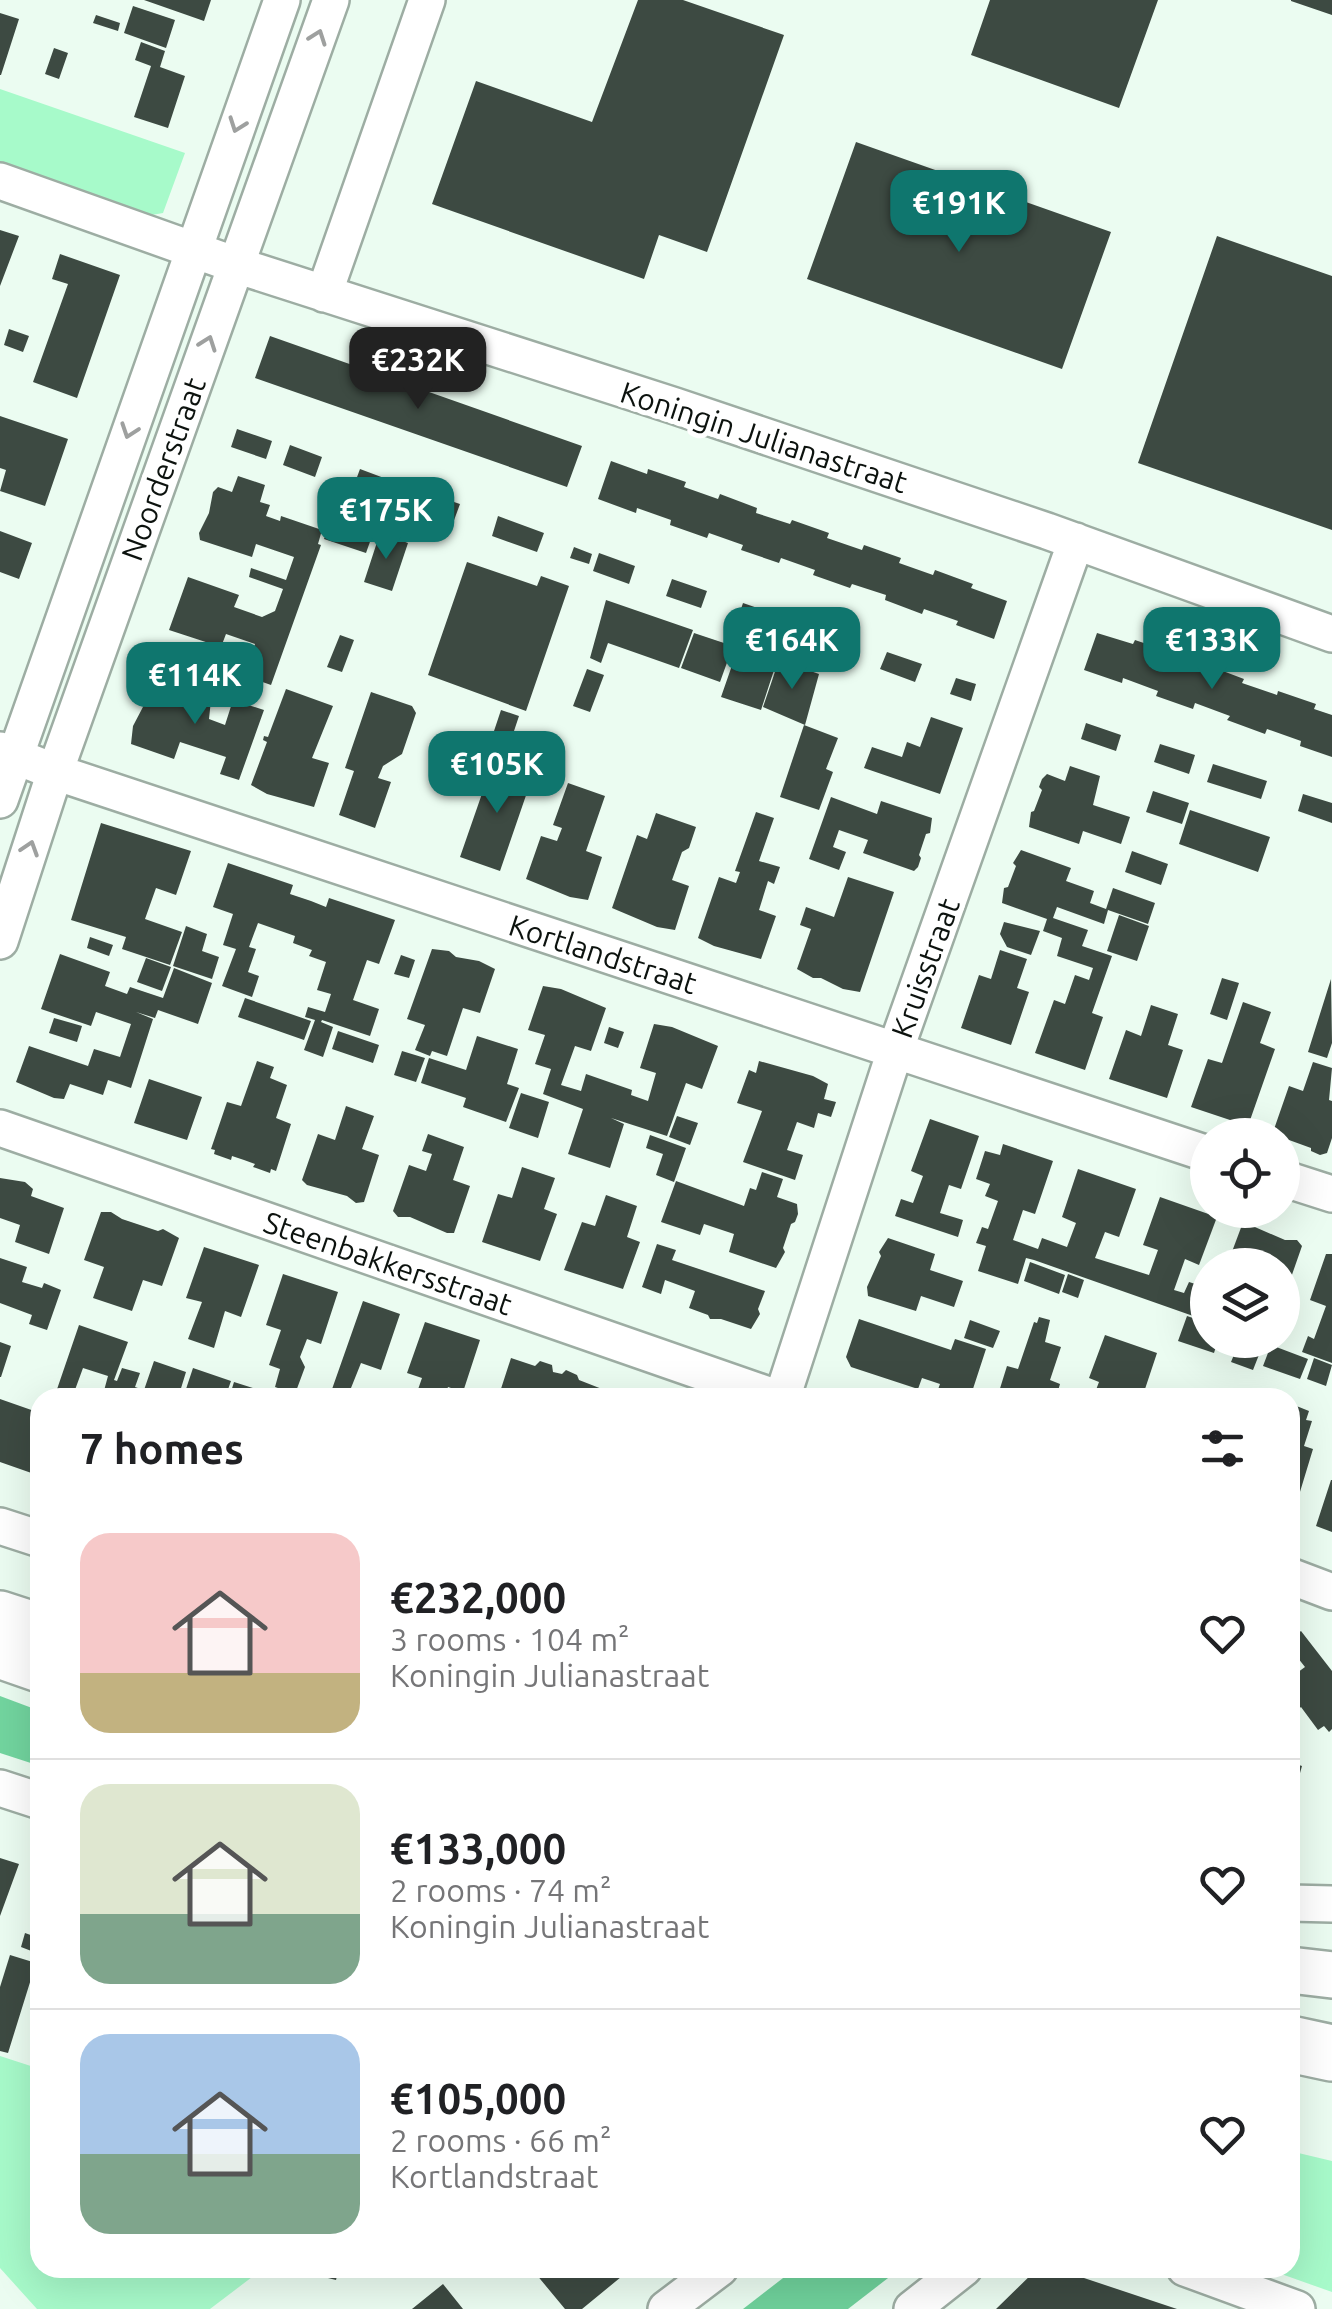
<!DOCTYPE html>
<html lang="en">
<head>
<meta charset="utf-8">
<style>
	:root { --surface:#fff; --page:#f6f6f6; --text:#202124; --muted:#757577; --line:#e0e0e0; --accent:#0f766e }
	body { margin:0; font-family:Ubuntu,sans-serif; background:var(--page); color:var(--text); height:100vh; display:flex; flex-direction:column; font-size:38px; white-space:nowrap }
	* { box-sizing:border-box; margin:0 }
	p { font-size:32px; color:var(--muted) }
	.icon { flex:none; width:55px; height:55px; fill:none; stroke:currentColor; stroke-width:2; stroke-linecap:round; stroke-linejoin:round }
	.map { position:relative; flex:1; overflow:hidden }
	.side { position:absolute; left:30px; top:1388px; width:1270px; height:890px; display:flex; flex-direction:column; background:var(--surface); border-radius:30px; box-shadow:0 10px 40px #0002 }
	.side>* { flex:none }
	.tools { position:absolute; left:1190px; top:1118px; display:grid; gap:20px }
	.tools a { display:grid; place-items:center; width:110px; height:110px; border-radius:50%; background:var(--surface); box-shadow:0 10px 40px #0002; font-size:50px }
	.price { position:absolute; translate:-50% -85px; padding:0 22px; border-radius:20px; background:var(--accent); color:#fff; font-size:32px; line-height:65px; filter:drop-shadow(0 2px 5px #0008) }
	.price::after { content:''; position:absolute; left:50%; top:60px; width:30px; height:22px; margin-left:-15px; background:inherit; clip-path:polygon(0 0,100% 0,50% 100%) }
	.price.current { background:#222; color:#fff }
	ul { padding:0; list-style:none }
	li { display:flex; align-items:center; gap:30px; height:250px; padding:0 50px }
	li+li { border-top:2px solid var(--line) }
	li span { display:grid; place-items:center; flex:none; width:280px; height:200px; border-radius:30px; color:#555 }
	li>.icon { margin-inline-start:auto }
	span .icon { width:120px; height:120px; fill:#fffc; stroke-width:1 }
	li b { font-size:42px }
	h2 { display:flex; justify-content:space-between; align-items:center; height:120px; padding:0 50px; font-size:42px }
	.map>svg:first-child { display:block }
	.green { fill:#a7faca }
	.forest { fill:#72d59f }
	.water { fill:#6fd19b }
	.building { fill:#3d4a42 }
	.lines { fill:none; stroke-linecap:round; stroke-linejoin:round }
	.minor-casing { stroke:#9dada3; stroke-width:40 }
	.tertiary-casing { stroke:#9dada3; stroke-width:50 }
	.primary-casing { stroke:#9dada3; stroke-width:60 }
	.minor { stroke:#fff; stroke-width:35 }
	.tertiary { stroke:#fff; stroke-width:45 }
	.primary { stroke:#fff; stroke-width:55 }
	.oneway { stroke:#9ea09f }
	.labels { text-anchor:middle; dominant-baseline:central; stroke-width:10; stroke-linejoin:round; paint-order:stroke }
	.street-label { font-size:30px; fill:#0c120e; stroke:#fff }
</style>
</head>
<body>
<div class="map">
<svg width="1332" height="2309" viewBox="0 0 1332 2309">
	<rect width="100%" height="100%" fill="#ebfcf1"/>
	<path class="green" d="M0 89 185 153 163 213 146 216 0 167Z
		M0 2056 40 2069V2268H264L210 2309H37L0 2268Z
		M1290 2151 1332 2161V2292L1264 2268H1290Z"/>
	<path class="forest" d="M0 1696 40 1711V1766L0 1753Z"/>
	<path class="water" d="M796 2268H901L848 2309H743Z"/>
	<path class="building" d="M144 0H211L204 21Z
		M638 0H683L784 35 707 252 659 235 644 279 432 204 476 81 592 122Z
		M990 0H1158L1119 108 971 55Z
		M1291 0H1332V15L1291 1Z
		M133 6 175 20 166 48 124 33Z
		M0 13 19 19 1 75H0Z
		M96 15 120 23 118 31 93 23Z
		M141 42 165 51 160 67 185 76 168 128 134 117 151 66 135 60Z
		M54 48 68 53 59 79 45 74Z
		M856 142 1111 232 1062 369 807 279Z
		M0 230 19 236 0 286Z
		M1217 236 1332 276V530L1138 463Z
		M60 254 120 275 77 398 33 382 68 284 52 279Z
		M9 329 29 336 23 352 4 345Z
		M270 336 582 446 567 487 255 378Z
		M0 416 68 439 45 506 0 491 6 470 0 468Z
		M237 429 272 441 266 459 231 447Z
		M290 445 322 457 315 477 283 465Z
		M611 461 647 474 648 469 686 482 684 487 718 499 720 494 757 508 756 513 790 524 792 520 829 533 827 538 862 550 864 545 901 558 899 563 933 575 935 570 973 584 971 588 1007 601 994 639 956 625 958 621 924 609 922 614 885 600 886 595 852 584 850 588 813 575 815 570 781 558 779 563 741 550 743 545 709 533 707 538 670 525 671 520 637 508 636 513 598 499Z
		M360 469 392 481 384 499 353 488Z
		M238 476 265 485 260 502 270 505 266 516 280 521 281 516 322 530 318 544 321 545 271 685 245 676 255 644 226 634 221 647 169 630 188 577 239 595 234 607 262 617 275 611 283 589 249 577 251 568 286 580 294 557 256 544 252 557 200 540 199 533 209 513 213 492 218 487 232 492Z
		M427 493 460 504 453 523 420 512Z
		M335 508 377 522 366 553 324 539Z
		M498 516 544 533 537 552 492 536Z
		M0 531 32 543 19 579 0 572Z
		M380 533 408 543 392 591 364 582Z
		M574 547 592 554 589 564 570 558Z
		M599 553 635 566 629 584 593 571Z
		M467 562 537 586 541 576 569 586 526 711 428 675Z
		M672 579 707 591 701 608 666 596Z
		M606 600 693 630 679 668 608 643 601 663 590 658Z
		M743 603 778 615 772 632 737 621Z
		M815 628 850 640 844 658 809 646Z
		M694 633 733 646 720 682 681 668Z
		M1097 633 1133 644 1135 640 1173 653 1171 658 1205 670 1207 665 1244 679 1242 683 1277 695 1278 691 1316 704 1314 709 1332 715V757L1300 746 1301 741 1267 729 1265 734 1227 720 1230 716 1195 703 1193 709 1156 696 1158 691 1123 678 1122 683 1084 670Z
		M340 635 354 640 342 672 327 667Z
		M737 651 776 664 761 710 721 697Z
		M887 652 922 664 915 682 880 669Z
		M188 656 216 664 211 679 184 670Z
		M779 660 819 674 805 725 763 707Z
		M587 669 604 675 590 712 573 706Z
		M956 678 976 684 971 701 950 694Z
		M152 681 211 700 209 719 225 725 233 700 264 710 239 780 220 774 226 757 180 742 174 759 131 744 133 726 144 705 143 696Z
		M286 689 333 706 312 758 329 763 314 807 267 794 251 785 267 742 263 740 264 736 268 737Z
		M371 692 412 706 416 713 402 754 383 766 378 778 391 782 375 828 339 815 354 771 345 768Z
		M501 710 519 716 510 743 492 737Z
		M931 717 963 728 940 794 864 768 872 747 902 757 907 742 920 747Z
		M1086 723 1121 735 1116 751 1081 739Z
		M804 725 838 738 826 769 833 772 819 810 780 797Z
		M1160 744 1195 755 1189 774 1154 762Z
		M493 762 533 775 500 871 460 857Z
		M1213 764 1267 781 1261 799 1207 782Z
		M1070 766 1100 776 1093 805 1130 817 1121 844 1083 831 1079 844 1029 827 1031 812 1034 811 1042 790 1039 787 1042 779 1047 774 1065 781Z
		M568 783 605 796 586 851 602 857 588 900 570 897 526 879 541 836 557 841 562 828 553 825Z
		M1153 791 1189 803 1182 824 1146 812Z
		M1303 794 1332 803V823L1298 811Z
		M831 797 877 814 881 801 932 818 930 833 926 834 919 855 921 858 918 867 914 871 863 853 868 840 839 830 833 847 846 852 839 870 809 859Z
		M1190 810 1270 837 1258 872 1179 844Z
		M756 812 774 818 759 861 780 867 774 884 768 881 759 910 776 916 761 959 714 946 698 938 719 877 736 883 740 872 735 871Z
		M656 813 696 827 689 848 682 852 672 880 689 886 675 930 657 927 612 908 637 835 647 839Z
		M101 823 191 851 176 895 156 888 145 919 182 932 170 965 122 949 126 937 71 920Z
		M1021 850 1071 868 1066 881 1094 891 1090 903 1106 909 1113 888 1155 903 1148 924 1108 910 1104 924 1057 907 1053 918 1088 930 1082 946 1112 956 1092 1013 1103 1017 1085 1070 1035 1053 1054 1000 1065 1004 1075 975 1089 980 1093 968 1057 956 1062 938 1043 931 1047 919 1002 903 1004 888 1008 887 1016 866 1013 863Z
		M1132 851 1168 864 1161 885 1125 872Z
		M228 863 293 885 290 894 311 901 326 907 329 898 395 920 379 964 367 960 353 1000 379 1009 370 1036 322 1020 321 1022 333 1027 323 1057 304 1050 315 1020 305 1017 308 1007 325 1012 331 994 317 990 326 962 309 956 312 950 293 943 295 936 258 923 249 947 256 949 248 972 259 976 252 997 222 986 236 949 223 945 233 914 213 907Z
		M848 877 894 892 860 992 843 989 821 978H813L797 969 811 929 800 925 806 907 834 917Z
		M1119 915 1149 926 1137 961 1107 951Z
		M1004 922 1040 931 1031 955 1007 947 1000 934Z
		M186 926 207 934 202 951 219 957 212 979 173 966Z
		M90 937 113 945 109 956 87 948Z
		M432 949 449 951 456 957 479 961 495 969 480 1013 463 1008 447 1056 432 1051 430 1056 415 1050 425 1025 407 1019Z
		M1000 950 1027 959 1017 988 1029 992 1011 1045 961 1028 979 975 991 979Z
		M60 954 110 972 105 986 127 994 130 987 163 998 174 968 212 983 198 1024 158 1010 155 1018 136 1012 153 1019 131 1088 108 1080 103 1095 70 1084 64 1099 54 1098 16 1082 29 1046 88 1066 94 1049 120 1057 131 1024 96 1012 91 1026 41 1009Z
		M401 955 415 960 409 978 394 974Z
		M146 958 171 967 162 991 137 982Z
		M1222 978 1239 983 1227 1020 1210 1014Z
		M1331 979 1332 1043 1327 1058 1308 1052Z
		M543 986 561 989 606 1008 591 1051 575 1046 561 1085 581 1091 586 1074 632 1090 631 1095 648 1101 656 1073 640 1068 654 1024 672 1027 718 1046 702 1089 686 1083 667 1136 611 1118 624 1124 610 1168 568 1154 583 1109 543 1094 551 1069 535 1064 545 1035 528 1030Z
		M245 998 311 1021 304 1040 238 1017Z
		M1243 1002 1271 1012 1260 1043 1275 1049 1248 1126 1191 1107 1208 1059 1222 1063Z
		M1151 1005 1178 1014 1168 1045 1183 1050 1167 1098 1109 1079 1126 1030 1141 1036Z
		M54 1018 82 1026 77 1042 49 1033Z
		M609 1027 624 1032 618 1048 604 1043Z
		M338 1031 379 1045 373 1063 332 1049Z
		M477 1036 518 1049 507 1084 519 1088 506 1122 463 1107 466 1098 421 1083 429 1058 466 1070Z
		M402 1051 425 1058 416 1082 394 1075Z
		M257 1061 274 1067 270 1078 287 1085 276 1118 291 1124 276 1171 271 1169 270 1173 253 1167 255 1164 244 1160 232 1156 231 1160 214 1154 215 1150 211 1149 227 1102 241 1106Z
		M759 1061 813 1076 828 1084 824 1099 836 1102 831 1117 818 1113 814 1128 797 1122 787 1150 803 1155 795 1180 743 1162 762 1111 737 1103 749 1070 756 1073Z
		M1313 1062 1332 1068 1329 1100 1332 1101V1138L1327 1153 1320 1155 1311 1151V1148L1289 1140 1282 1142V1135H1272L1289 1086 1303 1091Z
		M149 1079 202 1097 187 1140 134 1123Z
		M521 1093 549 1102 538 1138 509 1128Z
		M346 1106 374 1116 362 1149 379 1155 364 1202 356 1203 347 1196 307 1185 302 1180 318 1134 335 1140Z
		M677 1116 698 1123 690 1145 669 1137Z
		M930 1119 979 1136 961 1189 949 1185 940 1213 963 1220 958 1237 895 1216 901 1199 913 1203 923 1176 911 1171Z
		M428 1134 464 1147 453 1180 470 1186 454 1233H447L410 1217H398L393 1211 409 1165 426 1171 432 1154 422 1151Z
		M650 1135 686 1148 674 1182 656 1175 663 1154 646 1148Z
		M1003 1144 1053 1161 1035 1214 1023 1210 1013 1240 1038 1249 1042 1238 1067 1247 1076 1223 1062 1217 1078 1169 1136 1189 1119 1237 1105 1232 1095 1258 1149 1275 1158 1250 1143 1245 1160 1197 1217 1217 1199 1265 1185 1259 1174 1290 1184 1293 1189 1282 1205 1287 1196 1317 1034 1260 1026 1258 1018 1284 978 1271 986 1246 976 1243 982 1227 988 1229 998 1201 985 1196 990 1184 976 1179 985 1151 1000 1155Z
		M522 1167 555 1178 544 1209 557 1214 540 1261 482 1242 498 1194 512 1198Z
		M762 1172 783 1179 777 1197 797 1204 798 1214 795 1222 791 1224 783 1248 785 1252 776 1268 729 1252 734 1234 704 1224 700 1235 661 1222 676 1181 744 1206 750 1188 756 1190Z
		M0 1178 25 1182 33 1189 31 1196 64 1208 49 1254 15 1242 20 1225 0 1218Z
		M606 1195 637 1206 627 1237 640 1242 623 1289 564 1270 582 1222 595 1226Z
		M101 1212H111L122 1219 158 1231 163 1229 179 1238 162 1286 143 1280 132 1311 93 1298 104 1267 84 1260Z
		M1248 1224 1285 1240H1297L1302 1246 1287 1289 1282 1287V1265H1227L1242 1225Z
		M888 1238 935 1254 930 1270 963 1281 954 1307 921 1296 916 1311 868 1296 867 1287 881 1256 879 1252Z
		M657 1244 676 1250 672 1260 765 1291 758 1309 760 1314 751 1329 721 1319H710L708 1315 689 1308 695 1291 665 1280 661 1294 642 1287Z
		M204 1247 259 1265 241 1317 225 1311 214 1348 188 1339 202 1302 186 1298Z
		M1326 1254H1332V1363L1302 1352 1308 1336 1314 1339 1326 1306 1310 1300Z
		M0 1258 27 1267 22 1282 42 1288 44 1283 61 1290 47 1330 29 1324 32 1315 0 1303Z
		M1030 1262 1065 1275 1059 1294 1024 1281Z
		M283 1274 338 1292 321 1344 307 1339 300 1357 305 1367 295 1394 275 1387 280 1369 269 1365 281 1330 266 1325Z
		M1068 1274 1084 1280 1078 1298 1062 1292Z
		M363 1301 400 1314 381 1370 361 1363 347 1398 331 1392Z
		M1187 1316 1208 1323V1340H1218L1214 1353 1178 1341Z
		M1039 1317 1050 1320 1045 1342 1061 1347 1050 1380 1060 1384 1056 1398H997L1007 1366 1018 1369 1034 1322 1037 1323Z
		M859 1319 951 1350 955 1339 986 1349 970 1398 936 1395 940 1384 922 1378 918 1389 851 1367 846 1357Z
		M970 1320 1000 1331 993 1348 964 1338Z
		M425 1322 480 1340 463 1392 448 1387 444 1398H415L422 1378 407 1373Z
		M79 1325 128 1342 114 1380 117 1381 122 1368 140 1373 135 1387 144 1390 154 1361 186 1372 178 1398 159 1394 157 1398H102L108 1376 83 1368 72 1398H54Z
		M1105 1335 1157 1353 1142 1398H1082L1084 1392 1094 1395 1099 1382 1089 1378Z
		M1240 1340 1264 1342 1253 1370 1231 1362Z
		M0 1342 11 1346 1 1377H0Z
		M1271 1345 1308 1359 1300 1379 1263 1366Z
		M511 1358 535 1366 540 1361 552 1365 553 1372 562 1374 566 1370 577 1375 579 1380 602 1389 599 1398H498Z
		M1314 1358 1332 1365 1326 1386 1307 1379Z
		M193 1368 231 1381 225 1398H183Z
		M234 1382 265 1392 263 1398H229Z
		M618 1389 641 1397V1398H615Z
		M0 1399 40 1413V1476L0 1462Z
		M1294 1405 1309 1411 1306 1420 1312 1421 1304 1446 1313 1449 1293 1515 1290 1513V1415Z
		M1331 1480H1332V1532L1316 1526Z
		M1301 1631 1332 1671V1729L1329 1732 1324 1726 1318 1730 1301 1707 1290 1716V1678L1305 1667 1290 1648V1639Z
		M1290 1762 1302 1766 1295 1791 1290 1788Z
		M0 1858 19 1864 0 1916Z
		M25 1933 39 1938 34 1952 21 1947Z
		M10 1955 36 1963 8 2053 0 2051V1987Z
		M322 2268H339L336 2280 320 2276Z
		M531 2268H632L582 2309H565Z
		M1038 2268H1054L1177 2309H996Z
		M443 2284 463 2309H412Z"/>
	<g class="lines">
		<g class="minor-casing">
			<path id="minor" d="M0 181 236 265 675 406 1047 531 1332 634
				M324 294 427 0
				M0 750 55 772 1208 1154
				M0 800 282 0
				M0 941 55 772 331 0
				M0 1128 777 1398
				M1282 1178 1332 1194
				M782 1398 895 1051 1076 541
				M0 1526 40 1539
				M1290 1576 1332 1592
				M0 1788 40 1801
				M1290 1903 1332 1904
				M1185 2268 1297 2309
				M666 2309 720 2268
				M912 2309 964 2268"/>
		</g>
		<g class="tertiary-casing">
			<path id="tertiary" d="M0 1614 40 1627
				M1290 1970 1332 1975"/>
		</g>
		<g class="primary-casing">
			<path id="primary" d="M0 1650 40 1664
				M1290 2044 1332 2053"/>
		</g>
		<use href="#minor" class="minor"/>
		<use href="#tertiary" class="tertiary"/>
		<use href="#primary" class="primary"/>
	</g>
	<defs><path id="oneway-chevron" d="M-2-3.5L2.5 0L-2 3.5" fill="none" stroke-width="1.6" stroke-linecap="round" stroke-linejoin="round" transform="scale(2.5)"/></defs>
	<g class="oneway">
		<use href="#oneway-chevron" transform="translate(318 37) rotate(-70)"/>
		<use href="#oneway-chevron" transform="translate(237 125) rotate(110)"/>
		<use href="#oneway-chevron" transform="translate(208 343) rotate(-70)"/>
		<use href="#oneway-chevron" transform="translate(129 431) rotate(109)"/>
		<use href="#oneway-chevron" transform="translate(30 848) rotate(-72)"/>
	</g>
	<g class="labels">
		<g class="street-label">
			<text transform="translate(764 437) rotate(18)">Koningin Julianastraat</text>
			<text transform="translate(163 469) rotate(-70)">Noorderstraat</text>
			<text transform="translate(603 954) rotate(18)">Kortlandstraat</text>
			<text transform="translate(925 968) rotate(-70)">Kruisstraat</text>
			<text transform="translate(388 1263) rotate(19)">Steenbakkersstraat</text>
		</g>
	</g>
</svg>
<div class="tools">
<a><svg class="icon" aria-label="locate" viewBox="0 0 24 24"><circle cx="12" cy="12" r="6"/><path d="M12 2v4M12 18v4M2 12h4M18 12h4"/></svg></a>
<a><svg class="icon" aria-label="layers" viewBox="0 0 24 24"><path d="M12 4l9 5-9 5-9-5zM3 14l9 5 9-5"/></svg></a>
</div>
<b class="price" style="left:959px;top:255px">€191K</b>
<b class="price current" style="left:418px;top:412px">€232K</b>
<b class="price" style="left:386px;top:562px">€175K</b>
<b class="price" style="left:792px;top:692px">€164K</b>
<b class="price" style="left:1212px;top:692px">€133K</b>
<b class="price" style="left:195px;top:727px">€114K</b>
<b class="price" style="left:497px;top:816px">€105K</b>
<section class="side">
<h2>7 homes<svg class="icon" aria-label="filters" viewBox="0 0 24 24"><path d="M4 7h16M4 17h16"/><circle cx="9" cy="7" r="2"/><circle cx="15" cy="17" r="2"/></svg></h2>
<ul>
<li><span style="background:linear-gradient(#f6c9c9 70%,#c2b280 0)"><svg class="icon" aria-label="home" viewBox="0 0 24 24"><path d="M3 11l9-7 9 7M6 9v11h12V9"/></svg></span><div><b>€232,000</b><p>3 rooms · 104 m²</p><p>Koningin Julianastraat</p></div><svg class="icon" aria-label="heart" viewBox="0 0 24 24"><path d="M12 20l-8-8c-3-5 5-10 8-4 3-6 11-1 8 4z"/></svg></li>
<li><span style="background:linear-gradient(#dfe7d0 65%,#7fa58c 0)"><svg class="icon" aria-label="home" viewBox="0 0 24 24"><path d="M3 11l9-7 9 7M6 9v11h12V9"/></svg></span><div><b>€133,000</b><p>2 rooms · 74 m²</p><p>Koningin Julianastraat</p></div><svg class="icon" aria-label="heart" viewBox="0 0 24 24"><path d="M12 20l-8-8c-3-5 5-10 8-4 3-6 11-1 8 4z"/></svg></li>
<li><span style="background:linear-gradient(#a9c7e8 60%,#7fa58c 0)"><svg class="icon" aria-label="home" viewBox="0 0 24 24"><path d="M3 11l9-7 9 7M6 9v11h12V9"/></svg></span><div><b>€105,000</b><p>2 rooms · 66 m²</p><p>Kortlandstraat</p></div><svg class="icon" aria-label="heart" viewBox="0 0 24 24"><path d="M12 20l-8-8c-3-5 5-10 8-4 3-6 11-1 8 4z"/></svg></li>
</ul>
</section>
</div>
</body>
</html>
